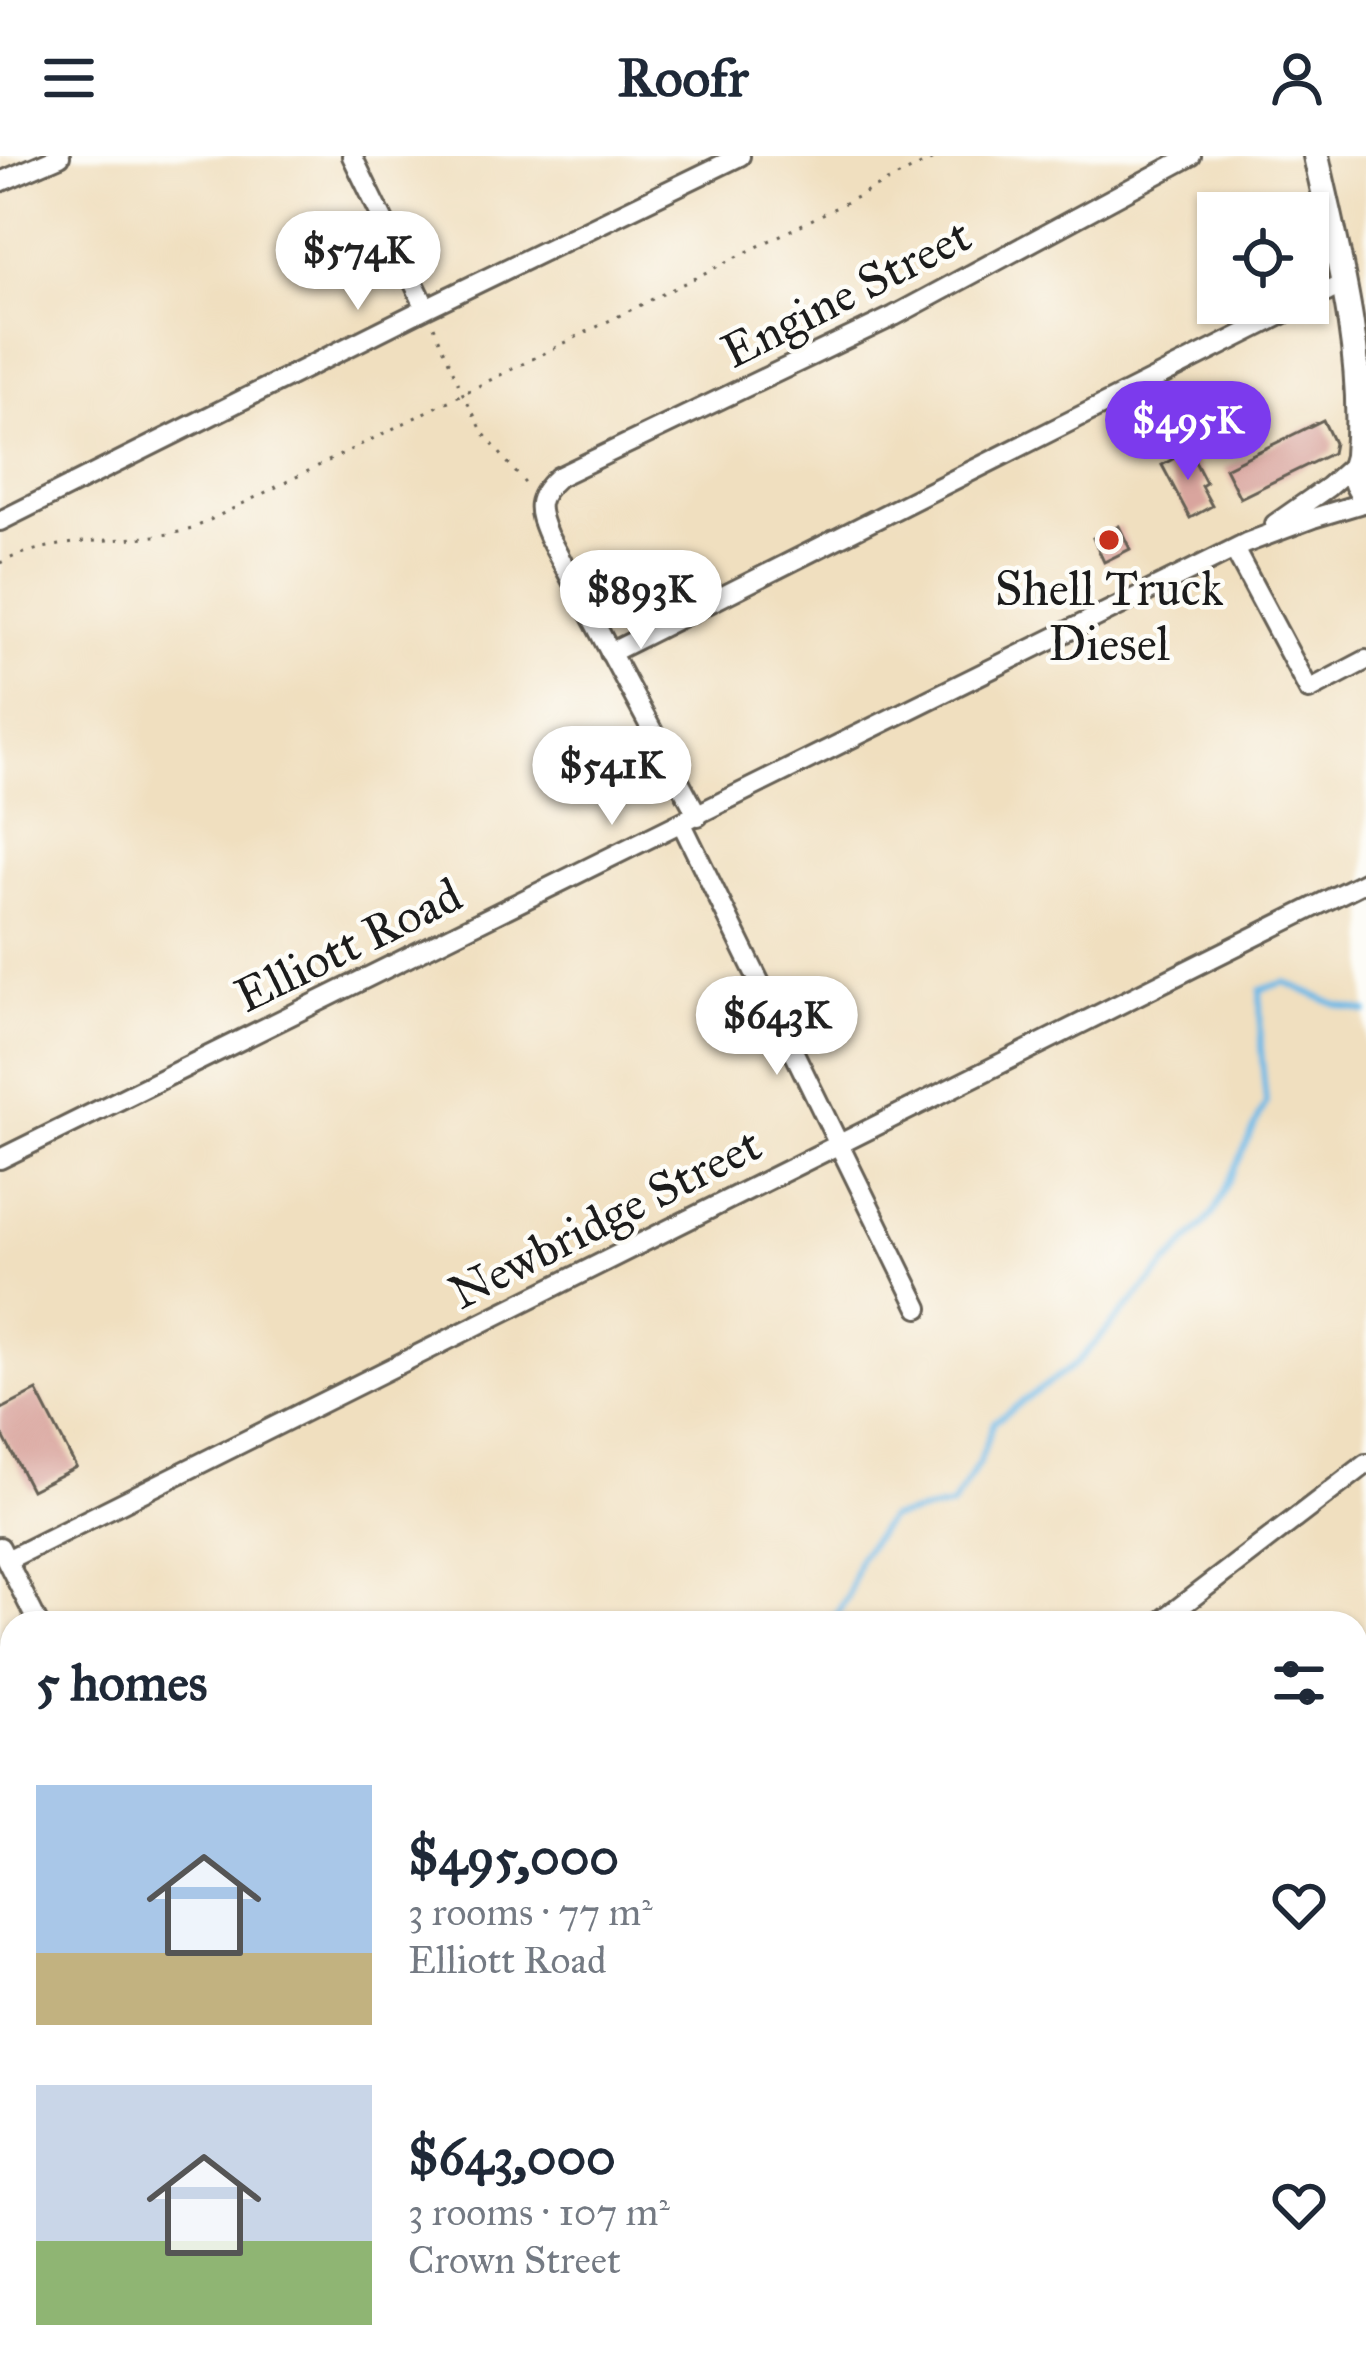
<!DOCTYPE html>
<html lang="en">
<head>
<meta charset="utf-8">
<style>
	:root { --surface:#fff; --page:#f6f6f7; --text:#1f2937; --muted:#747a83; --accent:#7c3aed }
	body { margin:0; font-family:"IM FELL Great Primer",serif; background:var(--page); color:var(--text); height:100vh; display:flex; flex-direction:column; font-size:45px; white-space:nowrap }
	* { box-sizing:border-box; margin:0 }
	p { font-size:39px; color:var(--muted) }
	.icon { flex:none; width:66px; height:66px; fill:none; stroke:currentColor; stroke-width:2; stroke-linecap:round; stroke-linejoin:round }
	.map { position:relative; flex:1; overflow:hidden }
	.details { position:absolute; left:0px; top:1455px; width:1368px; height:771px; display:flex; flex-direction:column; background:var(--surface); border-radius:36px 36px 0 0; box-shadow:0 3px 9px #0004 }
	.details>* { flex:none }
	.controls { position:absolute; left:1197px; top:36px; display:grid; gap:24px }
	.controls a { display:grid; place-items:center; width:132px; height:132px; border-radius:0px; background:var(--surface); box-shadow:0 3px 9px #0004; font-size:60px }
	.price { position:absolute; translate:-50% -102px; padding:0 27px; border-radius:42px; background:#fff; color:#222; font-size:39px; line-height:78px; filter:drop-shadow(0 3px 6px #0008) }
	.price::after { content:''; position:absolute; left:50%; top:72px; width:36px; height:27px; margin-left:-18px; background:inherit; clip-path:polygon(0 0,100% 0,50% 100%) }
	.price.selected { background:var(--accent); color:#fff }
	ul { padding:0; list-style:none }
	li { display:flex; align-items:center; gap:36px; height:300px; padding:0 36px }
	li span { display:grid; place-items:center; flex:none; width:336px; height:240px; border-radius:0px; color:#555 }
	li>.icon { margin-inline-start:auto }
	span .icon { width:144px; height:144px; fill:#fffc; stroke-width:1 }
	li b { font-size:51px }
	h2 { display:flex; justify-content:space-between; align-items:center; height:144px; padding:0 36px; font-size:51px }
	header { display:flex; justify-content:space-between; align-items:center; height:156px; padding:0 36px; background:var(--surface); font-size:54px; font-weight:800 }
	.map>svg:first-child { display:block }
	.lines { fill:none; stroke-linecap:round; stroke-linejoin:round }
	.stream { stroke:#6db9e7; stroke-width:6 }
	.building { fill:#d9a59e }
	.minor-casing { stroke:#666055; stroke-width:24 }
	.major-casing { stroke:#666055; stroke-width:30 }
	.path { stroke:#666055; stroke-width:3; stroke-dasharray:3 9; stroke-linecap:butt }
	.minor { stroke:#fff; stroke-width:18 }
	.major { stroke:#fff; stroke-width:24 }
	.poi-dot { fill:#c8321e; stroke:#fdfcf7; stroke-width:4.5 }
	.labels { text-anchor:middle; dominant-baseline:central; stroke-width:9; stroke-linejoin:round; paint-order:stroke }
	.street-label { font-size:48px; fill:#1c1c1c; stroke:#fdfcf7 }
	.poi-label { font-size:48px; fill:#1c1c1c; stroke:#fdfcf7 }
</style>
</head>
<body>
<header><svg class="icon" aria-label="menu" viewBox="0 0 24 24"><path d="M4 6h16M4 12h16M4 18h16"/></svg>Roofr<svg class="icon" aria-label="person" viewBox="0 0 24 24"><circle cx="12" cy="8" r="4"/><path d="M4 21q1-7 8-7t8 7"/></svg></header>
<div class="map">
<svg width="1366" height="2224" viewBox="0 0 1366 2224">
	<rect width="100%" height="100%" fill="#fdfcf7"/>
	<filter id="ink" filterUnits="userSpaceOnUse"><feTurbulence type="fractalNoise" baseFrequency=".00833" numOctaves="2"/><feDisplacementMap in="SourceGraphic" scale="24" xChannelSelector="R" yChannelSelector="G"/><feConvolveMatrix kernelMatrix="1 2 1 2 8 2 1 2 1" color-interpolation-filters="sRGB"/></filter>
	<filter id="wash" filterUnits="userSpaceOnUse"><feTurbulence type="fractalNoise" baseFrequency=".004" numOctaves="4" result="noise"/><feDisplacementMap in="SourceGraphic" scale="48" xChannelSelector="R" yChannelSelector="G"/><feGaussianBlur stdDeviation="2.7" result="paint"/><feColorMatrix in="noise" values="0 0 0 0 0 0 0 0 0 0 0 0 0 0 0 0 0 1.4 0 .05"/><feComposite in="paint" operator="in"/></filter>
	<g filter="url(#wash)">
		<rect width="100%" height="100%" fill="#f0dfbf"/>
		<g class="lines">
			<path class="stream" d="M832 1467 848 1438 859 1402 889 1362 952 1350 979 1307 994 1266 1077 1207 1213 1058 1266 947 1261 892 1260 834 1285 826 1334 848 1366 856
				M0 1671 12 1673"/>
		</g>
		<g id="blocks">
			<path class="building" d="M1323 264 1334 287 1332 297 1240 342 1225 312Z
				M1189 294 1206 327 1201 330 1212 350 1190 362 1162 309Z
				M1119 370 1130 393 1104 406 1093 382Z
				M37 1235 76 1311 31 1334 0 1274V1254Z"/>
		</g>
	</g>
	<g filter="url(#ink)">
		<use href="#blocks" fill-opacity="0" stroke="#666055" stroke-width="3"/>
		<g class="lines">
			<g class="minor-casing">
				<path id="minor" d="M352 0 426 152
					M0 26 60 0
					M1308 146 1344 127
					M0 365 426 152 740 0
					M1275 368 1328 331 1354 308
					M1234 393 1309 534 1366 504
					M610 497 1305 147
					M698 660 548 380C536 352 535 342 558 321L894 160 1191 0
					M682 668 919 1152
					M0 1003 1246 387 1313 362 1366 346
					M0 1391 38 1467
					M7 1404 1366 725
					M1159 1467 1366 1308
					M1356 1775 1366 1770
					M1356 2130 1366 2126
					M359 2214 364 2224
					M842 2214 847 2224
					M1120 2214 1125 2224
					M1168 2224 1188 2214"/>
			</g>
			<g class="major-casing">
				<path id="major" d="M1316 0C1338 99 1365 197 1357 299
					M1364 290C1350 307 1351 325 1366 341"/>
			</g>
			<path class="path" d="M434 170 463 238 484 278 528 331
				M0 407C60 377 128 390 192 373L939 0"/>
			<use href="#minor" class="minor"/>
			<use href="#major" class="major"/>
		</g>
	</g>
	<circle class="poi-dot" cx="1109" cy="384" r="12"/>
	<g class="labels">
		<g class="street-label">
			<text transform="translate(846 137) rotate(-27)">Engine Street</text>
			<text transform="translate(348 789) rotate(-26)">Elliott Road</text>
			<text transform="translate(605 1062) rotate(-27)">Newbridge Street</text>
		</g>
		<g class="poi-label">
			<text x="1109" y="432">Shell Truck<tspan x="1109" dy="55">Diesel</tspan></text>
		</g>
	</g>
</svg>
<div class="controls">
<a><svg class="icon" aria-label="locate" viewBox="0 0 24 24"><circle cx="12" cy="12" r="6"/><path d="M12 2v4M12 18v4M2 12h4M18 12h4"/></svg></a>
</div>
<b class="price" style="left:358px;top:157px">$574K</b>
<b class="price selected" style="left:1188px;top:327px">$495K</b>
<b class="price" style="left:641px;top:496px">$893K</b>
<b class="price" style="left:612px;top:672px">$541K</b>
<b class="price" style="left:777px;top:922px">$643K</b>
<section class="details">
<h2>5 homes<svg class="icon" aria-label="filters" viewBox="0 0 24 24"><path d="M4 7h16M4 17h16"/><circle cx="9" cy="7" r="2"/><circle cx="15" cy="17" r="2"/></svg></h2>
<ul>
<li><span style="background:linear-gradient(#a9c7e8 70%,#c2b280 0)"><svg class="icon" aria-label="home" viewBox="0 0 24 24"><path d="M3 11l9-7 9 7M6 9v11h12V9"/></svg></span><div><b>$495,000</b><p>3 rooms · 77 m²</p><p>Elliott Road</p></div><svg class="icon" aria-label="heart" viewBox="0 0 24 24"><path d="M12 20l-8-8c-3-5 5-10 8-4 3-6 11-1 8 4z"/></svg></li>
<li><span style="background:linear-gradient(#c9d6e8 65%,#8fb573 0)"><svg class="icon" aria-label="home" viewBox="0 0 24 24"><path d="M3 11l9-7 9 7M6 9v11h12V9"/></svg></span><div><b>$643,000</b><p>3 rooms · 107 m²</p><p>Crown Street</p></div><svg class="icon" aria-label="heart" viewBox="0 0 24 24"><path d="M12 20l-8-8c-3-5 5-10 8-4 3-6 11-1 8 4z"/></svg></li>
</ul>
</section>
</div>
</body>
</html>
